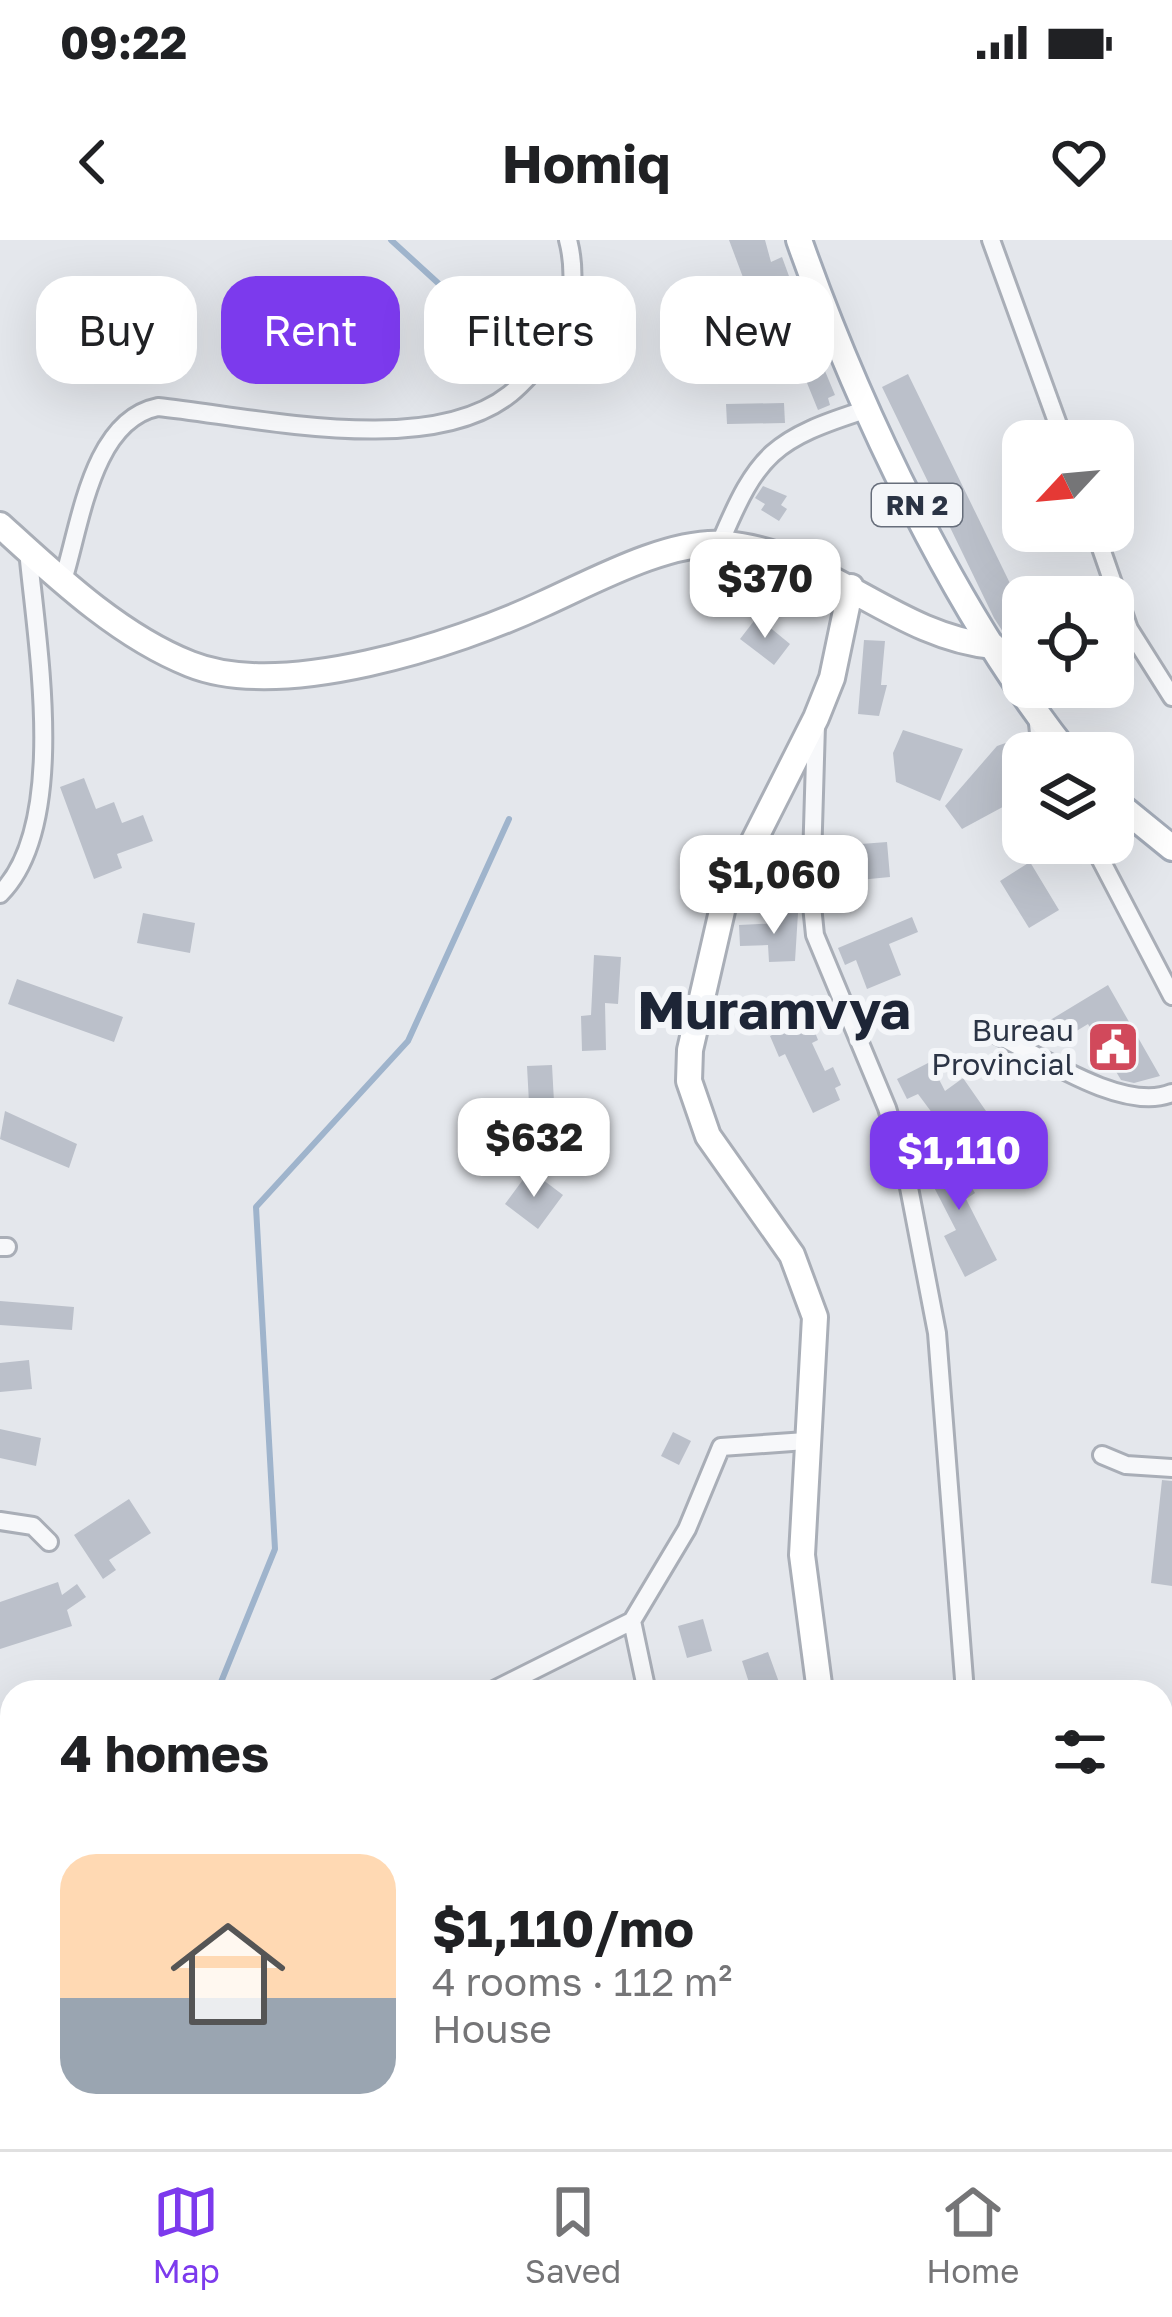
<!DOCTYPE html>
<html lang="en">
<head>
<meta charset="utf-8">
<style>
	:root { --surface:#fff; --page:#f2f2f2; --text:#202124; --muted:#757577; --line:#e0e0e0; --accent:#7c3aed }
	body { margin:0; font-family:"Golos Text",sans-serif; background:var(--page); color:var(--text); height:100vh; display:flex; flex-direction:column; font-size:45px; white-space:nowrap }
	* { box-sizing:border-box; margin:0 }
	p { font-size:39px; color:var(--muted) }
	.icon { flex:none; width:66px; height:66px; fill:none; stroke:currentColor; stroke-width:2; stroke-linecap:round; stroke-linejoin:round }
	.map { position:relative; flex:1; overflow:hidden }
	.details { position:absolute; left:0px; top:1440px; width:1173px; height:471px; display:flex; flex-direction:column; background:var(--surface); border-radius:36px 36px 0 0; box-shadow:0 12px 48px #0002 }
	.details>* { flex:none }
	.banner { position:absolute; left:36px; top:36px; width:1101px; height:108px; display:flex; gap:24px }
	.needle { width:78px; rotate:244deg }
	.buttons { position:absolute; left:1002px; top:180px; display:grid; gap:24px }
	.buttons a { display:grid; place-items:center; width:132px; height:132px; border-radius:24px; background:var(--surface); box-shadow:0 12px 48px #0002; font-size:60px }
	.price { position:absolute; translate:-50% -102px; padding:0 27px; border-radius:24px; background:#fff; color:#222; font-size:39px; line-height:78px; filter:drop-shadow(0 3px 6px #0008) }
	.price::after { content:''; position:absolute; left:50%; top:72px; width:36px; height:27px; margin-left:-18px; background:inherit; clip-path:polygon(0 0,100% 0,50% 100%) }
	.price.selected { background:var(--accent); color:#fff }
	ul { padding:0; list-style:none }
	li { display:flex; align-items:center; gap:36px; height:300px; padding:0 60px }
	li+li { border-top:3px solid var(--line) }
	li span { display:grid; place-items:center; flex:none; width:336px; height:240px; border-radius:36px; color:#555 }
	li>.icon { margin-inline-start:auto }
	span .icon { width:144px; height:144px; fill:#fffc; stroke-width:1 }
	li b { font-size:51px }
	h2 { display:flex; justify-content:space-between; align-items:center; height:144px; padding:0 60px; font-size:51px }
	.chip { padding:0 42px; border-radius:36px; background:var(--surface); box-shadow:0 12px 48px #0002; font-size:42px; line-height:108px }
	.chip.selected { background:var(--accent); color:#fff }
	.status { display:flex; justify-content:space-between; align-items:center; height:84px; padding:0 60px; background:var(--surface); direction:ltr }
	.status svg { height:33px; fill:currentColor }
	header { display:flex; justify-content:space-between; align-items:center; height:156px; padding:0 60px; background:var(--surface); font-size:54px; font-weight:700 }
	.tabs { display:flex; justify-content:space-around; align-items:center; height:168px; border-top:3px solid var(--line); background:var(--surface); font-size:33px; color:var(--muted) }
	.tabs a { display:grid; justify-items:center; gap:6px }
	.tabs .selected { color:var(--accent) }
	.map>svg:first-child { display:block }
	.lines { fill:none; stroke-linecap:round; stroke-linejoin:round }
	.stream { stroke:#9fb4cc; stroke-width:6 }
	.building { fill:#bbc0ca }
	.minor-casing { stroke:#a9aeb7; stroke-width:22 }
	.secondary-casing { stroke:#a9aeb7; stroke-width:30 }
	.primary-casing { stroke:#a3abb8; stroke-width:30 }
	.minor { stroke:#f7f8fa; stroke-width:16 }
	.secondary { stroke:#fff; stroke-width:24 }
	.primary { stroke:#fff; stroke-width:24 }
	.labels { text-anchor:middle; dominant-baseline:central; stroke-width:12; stroke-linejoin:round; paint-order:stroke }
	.shield { fill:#f4f6f9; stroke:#676e7b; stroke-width:3 }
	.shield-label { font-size:27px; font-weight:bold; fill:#2b3445 }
	.poi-label { font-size:30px; fill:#2b3445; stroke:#f4f6f9; text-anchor:end }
	.town-label { font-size:54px; font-weight:bold; fill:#1d2536; stroke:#f4f6f9 }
</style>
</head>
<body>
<div class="status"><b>09:22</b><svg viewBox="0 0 49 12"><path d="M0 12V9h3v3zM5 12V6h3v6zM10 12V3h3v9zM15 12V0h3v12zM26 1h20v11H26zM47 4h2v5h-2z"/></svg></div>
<header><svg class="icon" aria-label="back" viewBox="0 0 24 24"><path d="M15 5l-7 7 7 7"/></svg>Homiq<svg class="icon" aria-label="heart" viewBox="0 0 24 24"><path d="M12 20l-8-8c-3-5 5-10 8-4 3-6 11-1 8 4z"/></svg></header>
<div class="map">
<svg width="1172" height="1909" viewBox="0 0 1172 1909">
	<rect width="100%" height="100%" fill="#e4e7ec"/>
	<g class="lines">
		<path class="stream" d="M391 0 438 43
			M217 1452 275 1309 256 967 408 801 509 579
			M0 1610 12 1618
			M303 1909 307 1899"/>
	</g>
	<path class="building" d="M729 0H765L771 22 782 17 797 58 788 62 818 134 825 131 835 155 828 158 830 165 818 170 781 79V139Z
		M908 134 1023 370V423L994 378 882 147Z
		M784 163 785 183 727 184 726 164Z
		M763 246 787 256 781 265 787 269 779 281 761 270 765 264 755 258Z
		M757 377 790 404 774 425 740 399Z
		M864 400 885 401 881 445H887L879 476 858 474Z
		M903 490 963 509 940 561 896 542 893 513Z
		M1014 500 1023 516V556L962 589 945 566 997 506Z
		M84 538 96 569 114 562 122 583 143 575 153 601 117 614 122 628 94 639 60 547Z
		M887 602 890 637 859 640 858 629 850 630 848 605Z
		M1030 622 1059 670 1029 688 1000 641Z
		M143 673 195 683 190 713 137 703Z
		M780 673H798L795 721 769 722 768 705 740 706 739 685 780 683Z
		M912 677 918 692 889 704 901 735 867 749 856 720 845 725 838 708Z
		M594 715 621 717 618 764 605 763 606 810 582 811 581 776 591 775Z
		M17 739 123 777 114 802 8 764Z
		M1108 745 1160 836 1134 843 1121 840 1088 784 1055 804 1042 785Z
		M811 762 820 784 813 787 818 800 812 803 825 831 833 827 841 845 835 848 840 860 813 873 785 814 779 817 770 796 782 790 776 778Z
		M930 822 945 851 963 838 986 871 950 897 918 854 907 859 897 839Z
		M552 825 554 862 529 863 527 826Z
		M5 871 77 904 69 928 0 899Z
		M946 907 975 953 966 959 997 1020 965 1037 944 996 956 990 921 922Z
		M530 930 563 955 538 989 505 964Z
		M0 1061 74 1067 72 1090 0 1085Z
		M29 1120 32 1149 0 1152V1123Z
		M0 1189 41 1198 36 1226 0 1218Z
		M673 1192 691 1201 679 1225 661 1216Z
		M1162 1240 1172 1241V1346L1151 1343Z
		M129 1259 151 1293 109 1320 116 1330 103 1339 74 1295Z
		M58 1342 62 1355 77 1344 86 1357 67 1370 72 1386 0 1409V1362Z
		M703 1379 712 1411 687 1418 678 1386Z
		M768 1412 780 1445 752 1452 742 1421Z"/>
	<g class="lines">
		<g class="minor-casing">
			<path id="minor" d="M991 0 1064 201
				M1095 291 1129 389 1172 457
				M720 303C758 213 773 199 868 169
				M64 337C81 281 93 180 158 167 255 177 428 219 510 154 522 145 532 132 543 121 571 92 578 38 568 0
				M1037 474 1041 513
				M816 485 811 656 815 695 887 868 906 932 937 1093 965 1452
				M1092 603 1172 756
				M0 654C70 584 36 400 28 310
				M988 790C1034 812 1122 874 1172 853
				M0 1007H7
				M1102 1215 1126 1225 1172 1228
				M0 1281 33 1286 49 1302
				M490 1452 632 1381
				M647 1452 632 1381 687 1289 721 1207 806 1201
				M1161 1646 1172 1603
				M1161 1746 1172 1747
				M851 1899 852 1909
				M1015 1899 1025 1909
				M621 1909 622 1899
				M1123 1909 1125 1899"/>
		</g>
		<g class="secondary-casing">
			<path id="secondary" d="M0 285C56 336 119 396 190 424 282 461 455 405 543 364 592 342 668 300 723 304 823 310 895 397 993 406
				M820 1452 802 1315 815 1077 792 1015 708 896 689 841 690 810 725 658 816 478 832 438 851 347
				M753 1909 757 1899"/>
		</g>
		<g class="primary-casing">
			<path id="primary" d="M799 0C859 170 955 372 1067 513
				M1113 560 1172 608"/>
		</g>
		<use href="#minor" class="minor"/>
		<use href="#secondary" class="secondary"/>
		<use href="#primary" class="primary"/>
	</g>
	<defs>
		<g id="civic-square" transform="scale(2.7)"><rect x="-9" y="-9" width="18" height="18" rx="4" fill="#d1495b" stroke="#f4f6f9"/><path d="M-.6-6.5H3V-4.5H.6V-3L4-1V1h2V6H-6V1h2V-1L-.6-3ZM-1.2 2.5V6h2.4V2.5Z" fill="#fff"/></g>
	</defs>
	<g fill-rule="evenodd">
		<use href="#civic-square" x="1113" y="807"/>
	</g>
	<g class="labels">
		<rect class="shield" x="872" y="244" width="90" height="42" rx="9"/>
		<g class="shield-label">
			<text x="917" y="265">RN 2</text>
		</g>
		<g class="poi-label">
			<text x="1074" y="790">Bureau<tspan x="1074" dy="34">Provincial</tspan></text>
		</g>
		<g class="town-label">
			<text x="774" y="768">Muramvya</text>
		</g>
	</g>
</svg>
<div class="buttons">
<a><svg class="needle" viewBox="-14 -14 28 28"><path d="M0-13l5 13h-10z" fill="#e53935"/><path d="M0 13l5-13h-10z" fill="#757577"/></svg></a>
<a><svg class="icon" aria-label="locate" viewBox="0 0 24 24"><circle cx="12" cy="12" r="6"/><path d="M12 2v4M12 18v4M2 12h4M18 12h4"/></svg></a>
<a><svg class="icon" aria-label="layers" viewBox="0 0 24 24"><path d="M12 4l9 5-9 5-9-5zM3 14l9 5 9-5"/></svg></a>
</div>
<b class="price" style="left:765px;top:401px">$370</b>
<b class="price" style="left:774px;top:697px">$1,060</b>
<b class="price" style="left:534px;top:960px">$632</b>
<b class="price selected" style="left:959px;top:973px">$1,110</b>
<div class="banner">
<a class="chip">Buy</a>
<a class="chip selected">Rent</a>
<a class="chip">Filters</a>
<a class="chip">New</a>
</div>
<section class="details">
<h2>4 homes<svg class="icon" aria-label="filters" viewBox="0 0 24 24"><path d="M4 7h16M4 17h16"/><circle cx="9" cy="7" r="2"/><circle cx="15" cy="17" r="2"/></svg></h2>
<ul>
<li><span style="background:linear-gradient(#ffd9b3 60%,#9aa5b1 0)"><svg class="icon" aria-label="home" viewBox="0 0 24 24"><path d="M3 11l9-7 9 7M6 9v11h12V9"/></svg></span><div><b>$1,110/mo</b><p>4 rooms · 112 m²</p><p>House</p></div></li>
</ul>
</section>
</div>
<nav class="tabs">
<a class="selected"><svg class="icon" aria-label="map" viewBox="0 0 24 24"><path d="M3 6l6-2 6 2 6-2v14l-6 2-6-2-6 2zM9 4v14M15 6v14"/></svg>Map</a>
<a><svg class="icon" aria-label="saved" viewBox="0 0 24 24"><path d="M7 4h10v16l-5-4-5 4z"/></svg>Saved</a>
<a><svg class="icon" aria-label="home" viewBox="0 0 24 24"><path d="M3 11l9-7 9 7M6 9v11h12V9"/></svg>Home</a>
</nav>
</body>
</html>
